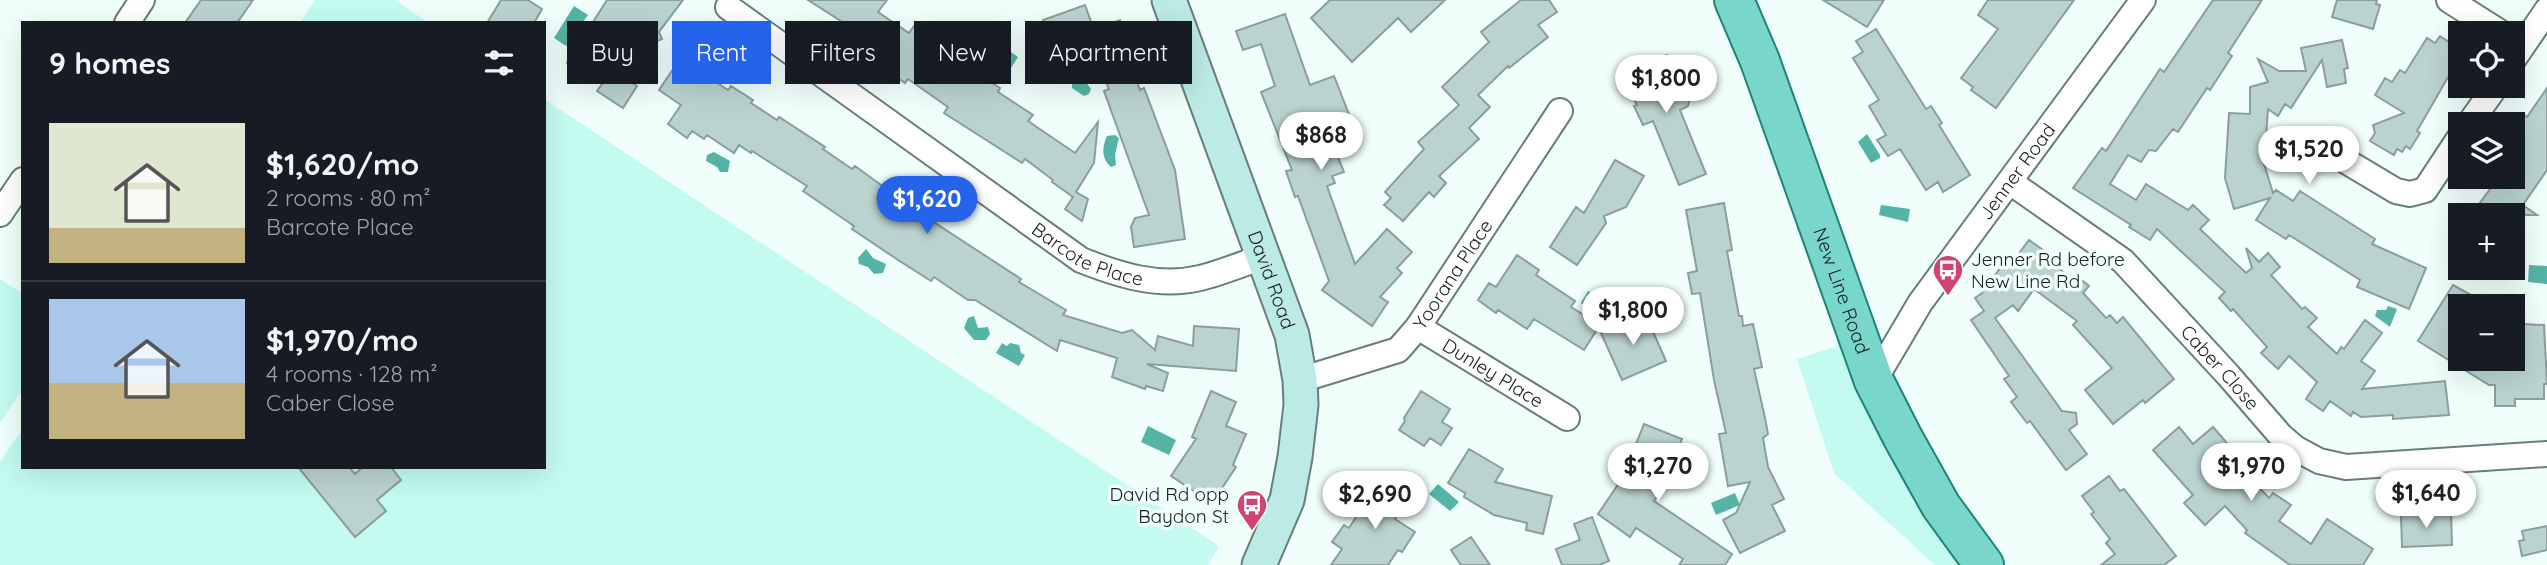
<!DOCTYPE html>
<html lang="en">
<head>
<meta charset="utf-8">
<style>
	:root { --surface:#171b24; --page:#242831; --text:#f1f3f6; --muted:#9ea1a6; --line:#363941; --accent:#2563eb }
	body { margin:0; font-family:Quicksand,sans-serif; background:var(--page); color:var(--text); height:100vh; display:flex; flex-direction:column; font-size:26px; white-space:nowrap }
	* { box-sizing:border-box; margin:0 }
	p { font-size:23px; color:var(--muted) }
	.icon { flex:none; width:38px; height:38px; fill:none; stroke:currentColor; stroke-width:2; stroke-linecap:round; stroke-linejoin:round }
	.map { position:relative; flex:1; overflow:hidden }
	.details { position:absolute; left:21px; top:21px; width:525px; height:448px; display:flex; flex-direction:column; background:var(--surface); border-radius:0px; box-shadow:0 7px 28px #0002 }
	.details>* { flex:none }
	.banner { position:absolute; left:567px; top:21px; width:665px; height:63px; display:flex; gap:14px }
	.buttons { position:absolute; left:2448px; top:21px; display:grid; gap:14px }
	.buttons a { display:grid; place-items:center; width:77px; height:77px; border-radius:0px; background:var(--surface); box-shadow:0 7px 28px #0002; font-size:35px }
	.price { position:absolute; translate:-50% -60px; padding:0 16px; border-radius:24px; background:#fff; color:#222; font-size:23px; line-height:46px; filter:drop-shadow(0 2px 4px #0008) }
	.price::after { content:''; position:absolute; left:50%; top:42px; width:21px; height:16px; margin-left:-10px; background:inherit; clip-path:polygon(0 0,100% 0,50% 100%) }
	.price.current { background:var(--accent); color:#fff }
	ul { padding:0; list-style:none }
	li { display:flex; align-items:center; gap:21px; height:175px; padding:0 28px }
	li+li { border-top:2px solid var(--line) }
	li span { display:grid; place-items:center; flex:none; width:196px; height:140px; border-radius:0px; color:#555 }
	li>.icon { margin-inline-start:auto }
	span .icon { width:84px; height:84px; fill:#fffc; stroke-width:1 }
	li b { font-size:30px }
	h2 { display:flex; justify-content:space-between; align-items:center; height:84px; padding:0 28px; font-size:30px }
	.tag { padding:0 24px; border-radius:0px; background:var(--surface); box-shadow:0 7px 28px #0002; font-size:24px; line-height:63px }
	.tag.current { background:var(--accent); color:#fff }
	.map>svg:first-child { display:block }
	.green { fill:#c3fbf1 }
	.water { fill:#55b4a6 }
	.building { fill:#bbd3cf; stroke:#889f9b; stroke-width:2 }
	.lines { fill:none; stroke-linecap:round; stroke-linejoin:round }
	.street-casing { stroke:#677e7a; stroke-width:28 }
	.secondary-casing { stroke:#677e7a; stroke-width:37 }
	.primary-casing { stroke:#1d8478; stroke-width:42 }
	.street { stroke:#fff; stroke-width:24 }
	.secondary { stroke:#bceae5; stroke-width:33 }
	.primary { stroke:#79d6cb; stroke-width:38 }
	.labels { text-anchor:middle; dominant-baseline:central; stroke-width:7; stroke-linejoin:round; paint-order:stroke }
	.street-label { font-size:19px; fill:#17201e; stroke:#f0fffc }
	.poi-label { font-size:19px; fill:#17201e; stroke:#f0fffc; text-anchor:start }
</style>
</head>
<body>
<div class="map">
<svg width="2547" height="565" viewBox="0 0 2547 565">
	<rect width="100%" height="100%" fill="#f0fffc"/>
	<path class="green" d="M315 0H395L429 23H300Z
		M544 99 1213 542 1219 547 1208 565H0V462L23 428V467H544Z
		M0 279 23 294V389L0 423Z
		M1841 345 1965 565H1935L1834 473 1797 359Z"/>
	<path class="water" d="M574 6 588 15 582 23 585 26 577 38 573 36 566 46 554 38Z
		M1011 52 1018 57 1006 76 1003 78 994 73 995 69 1003 63 1007 53Z
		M1079 73 1091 89 1089 94 1084 96 1072 88V75Z
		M1867 134 1880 155V158L1871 163 1858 142Z
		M1115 135 1119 138 1115 155 1116 165 1111 167C1101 158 1102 147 1107 136Z
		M714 152 730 161 728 172H720L717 167 706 161 707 155Z
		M1881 205 1910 209 1908 222 1879 215Z
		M866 249 873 258 886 264 883 273 874 274 868 267 859 264 858 258Z
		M2529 265 2547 266V284L2528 282Z
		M1588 291 1610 303 1603 315 1581 303Z
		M2388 306 2397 309 2390 327 2375 316 2377 310H2386Z
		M974 316 978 328 988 327 990 334 986 340H974L964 328 968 318Z
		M1002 343 1007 346 1010 343 1019 345 1021 353 1025 355 1019 366 996 353Z
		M1148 426 1176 440 1169 455 1141 442Z
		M1438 484 1459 502 1450 511 1429 494Z
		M1735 493 1740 505 1716 515 1711 503Z"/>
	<path class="building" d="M201 0H253L237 23H185Z
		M501 0H528L542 9 534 23H487Z
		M607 0H683L659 32 662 39 626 55 615 72 637 86 623 108 597 91 602 84 567 63Z
		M808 0H887L878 12 909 33 914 26 942 45 933 58 966 81 973 71 1000 88 998 92 1033 115 1028 121 1075 153 1098 122 1094 163 1076 192 1088 199 1082 221 1065 209 1073 197 1052 182 1053 180 1025 159 1022 163 944 113 948 107 908 79 905 83 858 49 859 47 841 34 847 25Z
		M1330 0H1445L1411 32 1398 18 1352 62 1311 18Z
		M1521 0H1549L1557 12 1538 25 1548 37 1509 68 1508 66 1478 95 1490 107 1469 128 1479 139 1439 176 1446 183 1434 197 1429 192 1403 221 1384 205 1391 198 1385 192 1424 149 1418 142 1459 105 1442 87 1489 42 1481 32Z
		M1823 0H1884L1867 27Z
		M1988 0H2074L1996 108 1971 90 1973 87 1961 78 1998 29 1978 15Z
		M2213 0H2262L2228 53 2232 56 2210 90 2207 88 2178 132 2173 129 2156 151 2149 150 2141 162 2128 155 2110 184 2136 200 2146 184 2188 210 2193 205 2209 220 2200 229 2246 273 2252 268 2246 248 2259 262 2268 253 2280 267 2271 275 2302 309 2305 307 2317 318 2308 327 2337 354 2341 347 2344 349 2365 320 2382 333 2361 361 2375 371 2362 389 2445 381 2449 415 2393 419V415L2361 417 2353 412 2351 416 2330 401 2323 411 2306 399 2317 382 2289 356 2278 369 2261 353 2267 347 2233 309 2231 311 2219 298 2225 292 2157 229 2150 240 2129 227 2131 225 2073 188 2102 148 2106 151 2160 69 2164 72Z
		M2337 0H2377L2376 4 2380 5 2373 29 2332 17Z
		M1085 5 1094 30 1120 20 1128 44 1124 45 1140 90 1144 88 1175 170 1185 239 1134 247 1131 227 1135 218 1149 215 1104 91 1109 89 1095 55 1069 64 1061 42 1051 45 1043 20Z
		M1285 14 1310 85 1334 76 1350 117 1313 131 1323 160 1337 155 1344 172 1332 176 1335 183 1327 186 1355 264 1387 229 1412 252 1397 268 1402 273 1380 297 1388 302 1372 326 1322 290 1329 281 1298 196 1295 197 1286 171 1292 170 1261 92 1275 86 1261 44 1243 50 1236 31Z
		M2460 25V78L2451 72 2417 131 2420 133 2410 149 2406 146 2402 152 2397 149 2394 155 2370 141 2375 133 2373 125 2404 113 2375 95 2385 78 2392 82 2400 70 2405 73 2427 38 2435 43 2440 36 2449 42Z
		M1876 29 1926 109 1931 106 1942 123 1939 125 1970 175 1943 192 1938 182 1926 190 1900 149 1888 156 1877 140 1886 135 1869 106 1879 100 1853 58 1863 52 1856 41Z
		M2342 40 2348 68 2344 69 2346 83 2327 87 2322 60 2291 108 2285 104 2278 116 2268 109 2264 164 2273 193 2276 190 2293 201 2300 191 2375 239 2372 244 2426 268 2409 309 2357 287 2360 280 2289 235 2286 239 2256 220 2270 198 2234 209 2225 178 2229 113 2250 114V87L2268 82 2258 59 2279 71H2306L2301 48Z
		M1667 55 1678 84 1683 85 1690 97 1688 106 1680 110 1706 174 1679 185 1653 121 1643 125 1634 106 1637 105 1629 90 1632 85 1627 71Z
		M676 65 699 81 705 75 728 90 731 86 753 100 751 103 777 120 779 117 825 147 823 149 852 169 855 166 900 199 896 205 929 226 932 221 1021 279 1019 282 1066 310 1063 315 1122 333 1132 330 1155 350 1158 336 1193 346 1194 326 1239 329 1236 371 1147 364 1168 373 1163 391 1146 386 1145 389 1112 377 1117 358 1060 340 1057 351 975 300H968L934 277 931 281 898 260 852 229 854 226 803 191 807 186 752 151 751 153 739 145 734 153 707 135 704 139 692 131 687 138 668 124 681 105 659 90Z
		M2547 88V170L2523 205 2537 215H2471L2499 177H2513V142L2519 132 2513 128 2523 114 2527 117Z
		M1615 160 1644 176 1626 207 1604 216 1606 223 1577 265 1550 247 1576 207 1584 213Z
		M1724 203 1732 250 1727 251 1739 316H1742L1743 326 1753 324 1762 367 1754 369 1765 418 1768 434 1763 438 1768 467 1784 499 1772 505 1785 531 1740 553 1723 520 1736 513 1750 482 1728 486 1719 434 1726 433 1714 380 1700 293 1692 294 1688 273 1697 271 1686 210Z
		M2029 240 2053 257 2051 262 2072 279 2075 275 2089 286 2083 293 2106 318 2110 315 2117 323 2123 317 2174 379 2145 403 2143 400 2113 424 2085 390 2112 368 2073 325 2077 321 2034 289 2018 311 2013 305 1995 318 2062 411 2076 413 2077 424 2069 430 2087 454 2066 470 2030 421 2027 423 2011 402 2017 397 2004 379 2009 376 1971 320 1984 311 1975 298 1982 293 2004 263 2009 267Z
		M1517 255 1539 270 1536 275 1575 301 1571 307 1600 325 1584 350 1534 319 1527 329 1498 310 1496 313 1478 300 1489 283 1496 287Z
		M2453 285 2473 296 2466 306H2460V316L2454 327 2460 331V359L2522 358 2523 324 2544 325 2547 384H2544V399H2515V406H2495V385H2489L2418 341Z
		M1632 319H1642L1650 325 1666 361 1622 380 1601 333Z
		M1211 391 1236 402 1226 426 1246 434 1233 465 1236 467 1212 503 1171 476 1196 439 1192 437Z
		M1421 391 1450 409 1442 422 1452 428 1441 445 1430 438 1424 446 1399 430 1405 421 1404 418Z
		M1644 424 1682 439 1660 493 1654 501 1732 554 1725 565H1679L1683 559 1636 528 1630 537 1598 514 1634 461 1630 459Z
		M2179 427 2193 444 2213 427 2233 450 2228 454 2269 498 2273 493 2291 505 2279 521 2311 544 2327 519 2373 549 2363 565H2290L2245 533 2247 530 2225 506 2205 525 2184 503 2193 495 2153 450Z
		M1469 449 1503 469 1495 482 1552 496 1543 534 1526 530 1527 523 1494 515 1464 497 1465 493 1448 483Z
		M298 467H349L355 474 363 467H391L401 480 377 500 386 511 355 537Z
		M2109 476 2120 491 2124 489 2176 556 2164 565H2101L2115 554 2106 543 2110 539 2091 514 2094 512 2082 496Z
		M1380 480 1408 498 1395 519 1415 532 1402 552 1398 550 1388 565H1331L1342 549 1332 542 1344 525 1349 528Z
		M2451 513 2452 545 2402 547 2401 515Z
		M1592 517 1609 561 1599 565H1562L1556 549 1580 540 1574 524Z
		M2547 526V550L2522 556 2519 541 2524 540 2522 531Z
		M1471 537 1490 565H1461L1451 550Z"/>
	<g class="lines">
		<g class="street-casing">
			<g id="street">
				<path d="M2449 0 2501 33"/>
				<path id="s1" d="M728 7 1081 260C1119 275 1159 288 1200 278 1221 273 1242 264 1263 257"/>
				<path d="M127 23 142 0"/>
				<path d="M2513 60 2547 10"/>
				<path d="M2469 124 2496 86"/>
				<path d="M2329 151 2396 191 2410 194 2425 190 2460 137"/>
				<path id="s2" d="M2010 182 2123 261 2229 376 2280 435 2295 448 2319 461 2346 467 2547 454"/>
				<path d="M0 214 23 180"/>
				<path id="s3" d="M1418 327 1567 418"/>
				<path id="s4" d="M1300 380 1398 350 1418 327 1560 111"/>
				<path id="s5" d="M1874 381 1920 303 2143 0"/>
			</g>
		</g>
		<g class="secondary-casing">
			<g id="secondary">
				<path id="s6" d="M1169 0 1292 335 1300 380 1301 405 1295 457 1287 500 1259 565"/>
			</g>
		</g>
		<g class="primary-casing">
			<g id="primary">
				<path id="s7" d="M1734 0 1760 61 1874 381 1903 438 1941 506 1984 565"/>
			</g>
		</g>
		<use href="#street" class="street"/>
		<use href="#secondary" class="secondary"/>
		<use href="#primary" class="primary"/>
	</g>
	<defs>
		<g id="bus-pin" transform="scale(1.575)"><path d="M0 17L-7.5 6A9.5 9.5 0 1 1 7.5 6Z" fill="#d04474" stroke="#f0fffc"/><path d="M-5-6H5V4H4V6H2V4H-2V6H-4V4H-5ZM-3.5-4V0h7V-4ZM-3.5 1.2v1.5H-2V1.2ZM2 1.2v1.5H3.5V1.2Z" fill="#fff"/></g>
	</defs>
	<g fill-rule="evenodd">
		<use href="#bus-pin" x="1948" y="270"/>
		<use href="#bus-pin" x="1252" y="505"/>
	</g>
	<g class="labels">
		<g class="street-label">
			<text stroke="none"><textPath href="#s5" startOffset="254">Jenner Road</textPath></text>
			<text stroke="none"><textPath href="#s1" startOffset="438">Barcote Place</textPath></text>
			<text stroke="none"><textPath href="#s4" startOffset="196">Yoorana Place</textPath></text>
			<text stroke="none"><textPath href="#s6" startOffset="298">David Road</textPath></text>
			<text stroke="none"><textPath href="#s7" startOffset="310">New Line Road</textPath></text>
			<text stroke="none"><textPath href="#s2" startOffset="282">Caber Close</textPath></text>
			<text stroke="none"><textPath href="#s3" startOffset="88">Dunley Place</textPath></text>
		</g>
		<g class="poi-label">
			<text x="1971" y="259">Jenner Rd before<tspan x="1971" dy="22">New Line Rd</tspan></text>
			<text x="1229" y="494" text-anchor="end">David Rd opp<tspan x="1229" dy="22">Baydon St</tspan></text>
		</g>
	</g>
</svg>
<div class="buttons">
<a><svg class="icon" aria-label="locate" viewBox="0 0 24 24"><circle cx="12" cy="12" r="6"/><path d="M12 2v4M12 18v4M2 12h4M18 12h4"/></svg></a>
<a><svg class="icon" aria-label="layers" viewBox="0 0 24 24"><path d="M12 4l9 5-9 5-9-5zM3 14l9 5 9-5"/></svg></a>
<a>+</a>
<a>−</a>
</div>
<b class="price" style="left:1666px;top:115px">$1,800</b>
<b class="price" style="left:1321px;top:172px">$868</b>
<b class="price" style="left:2309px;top:186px">$1,520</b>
<b class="price current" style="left:927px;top:236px">$1,620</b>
<b class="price" style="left:1633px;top:347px">$1,800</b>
<b class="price" style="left:1658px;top:503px">$1,270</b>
<b class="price" style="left:2251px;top:503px">$1,970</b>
<b class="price" style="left:2426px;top:530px">$1,640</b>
<b class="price" style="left:1375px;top:531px">$2,690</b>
<div class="banner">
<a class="tag">Buy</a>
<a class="tag current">Rent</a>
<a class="tag">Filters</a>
<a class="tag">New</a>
<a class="tag">Apartment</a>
</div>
<section class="details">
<h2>9 homes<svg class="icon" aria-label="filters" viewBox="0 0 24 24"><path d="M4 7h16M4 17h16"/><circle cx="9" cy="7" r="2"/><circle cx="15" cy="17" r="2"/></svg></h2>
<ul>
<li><span style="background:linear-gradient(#dfe7d0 75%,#c2b280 0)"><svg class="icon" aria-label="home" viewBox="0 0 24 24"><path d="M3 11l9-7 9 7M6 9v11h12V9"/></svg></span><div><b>$1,620/mo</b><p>2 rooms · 80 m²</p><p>Barcote Place</p></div></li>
<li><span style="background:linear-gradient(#a9c7e8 60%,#c2b280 0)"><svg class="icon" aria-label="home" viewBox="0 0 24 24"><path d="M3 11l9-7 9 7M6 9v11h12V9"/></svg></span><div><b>$1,970/mo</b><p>4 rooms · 128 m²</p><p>Caber Close</p></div></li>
</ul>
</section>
</div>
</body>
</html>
